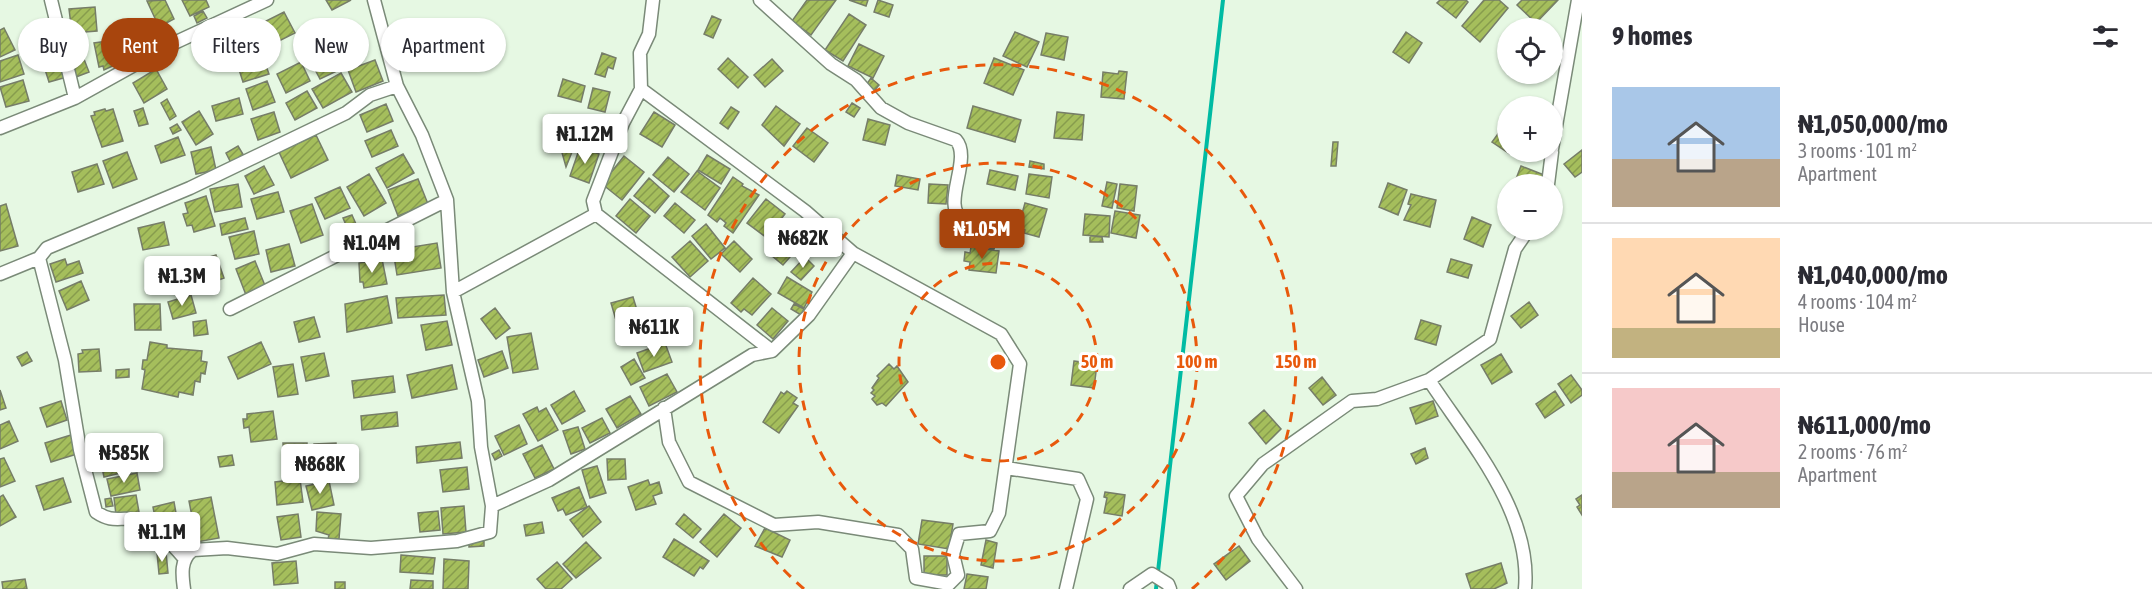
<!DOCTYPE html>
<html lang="en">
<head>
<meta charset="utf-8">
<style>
	:root { --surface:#fff; --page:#f2f2f3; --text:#2b2b33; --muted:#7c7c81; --line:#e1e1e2; --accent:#a8450d }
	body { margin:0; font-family:"Asap Condensed",sans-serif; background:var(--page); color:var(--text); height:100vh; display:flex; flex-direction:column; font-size:22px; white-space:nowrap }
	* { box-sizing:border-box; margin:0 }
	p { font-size:20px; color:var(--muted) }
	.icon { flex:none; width:33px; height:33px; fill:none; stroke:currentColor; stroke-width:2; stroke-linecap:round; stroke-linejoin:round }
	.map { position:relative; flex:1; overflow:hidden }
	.side { display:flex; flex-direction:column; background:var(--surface); width:570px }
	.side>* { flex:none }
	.hud { position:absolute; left:18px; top:18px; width:570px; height:54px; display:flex; gap:12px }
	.tools { position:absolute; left:1497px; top:18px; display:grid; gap:12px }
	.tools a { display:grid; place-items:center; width:66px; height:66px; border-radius:50%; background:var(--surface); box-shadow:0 2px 4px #0004; font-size:30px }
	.price { position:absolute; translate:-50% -51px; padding:0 14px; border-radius:6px; background:#fff; color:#222; font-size:20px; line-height:39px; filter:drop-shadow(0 2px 3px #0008) }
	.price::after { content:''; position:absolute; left:50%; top:36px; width:18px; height:14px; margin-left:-9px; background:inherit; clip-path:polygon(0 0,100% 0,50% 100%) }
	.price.selected { background:var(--accent); color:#fff }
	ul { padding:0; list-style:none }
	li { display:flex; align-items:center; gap:18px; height:150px; padding:0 30px }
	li+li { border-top:2px solid var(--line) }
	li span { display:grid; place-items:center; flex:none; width:168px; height:120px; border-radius:0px; color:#555 }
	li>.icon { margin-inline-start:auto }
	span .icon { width:72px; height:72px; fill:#fffc; stroke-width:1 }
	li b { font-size:26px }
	h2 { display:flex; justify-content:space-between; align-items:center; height:72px; padding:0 30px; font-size:26px }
	.pill { padding:0 21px; border-radius:27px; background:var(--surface); box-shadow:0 2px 4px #0004; font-size:21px; line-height:54px }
	.pill.selected { background:var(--accent); color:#fff }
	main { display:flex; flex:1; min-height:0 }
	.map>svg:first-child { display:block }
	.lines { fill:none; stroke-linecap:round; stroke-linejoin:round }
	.stream { stroke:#00bba3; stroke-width:4 }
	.building { fill:url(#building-hatch); stroke:#767d68; stroke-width:1.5 }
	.minor-casing { stroke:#7a8a78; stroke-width:15 }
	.minor { stroke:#fff; stroke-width:12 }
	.ring { fill:none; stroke:#e8590c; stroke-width:3; stroke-dasharray:10 8 }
	.centre { fill:#e8590c; stroke:#fff; stroke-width:3 }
	.ring-label { font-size:18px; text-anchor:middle; font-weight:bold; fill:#e8590c; stroke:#fff; stroke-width:6; stroke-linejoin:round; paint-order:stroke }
</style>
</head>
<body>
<main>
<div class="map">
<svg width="1582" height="589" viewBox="0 0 1582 589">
	<defs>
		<pattern id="building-hatch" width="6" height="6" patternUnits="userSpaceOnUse" patternTransform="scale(1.5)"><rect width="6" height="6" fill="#a5be5c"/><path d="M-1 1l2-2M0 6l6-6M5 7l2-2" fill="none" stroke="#879c4d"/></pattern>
	</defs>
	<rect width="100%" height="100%" fill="#e6f8e3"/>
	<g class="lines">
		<path class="stream" d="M1156 589 1223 0"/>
	</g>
	<path class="building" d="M165 0 174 19 159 27 147 1Z
		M182 0H206L209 7 190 16Z
		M326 0H351L332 10Z
		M807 0H836L811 35 792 21Z
		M849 0H868L866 6Z
		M878 0 893 5 889 17 874 12Z
		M1440 0H1466L1468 2 1456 18 1437 3Z
		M1484 0H1499L1508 8 1480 42 1462 26Z
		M1522 0H1558L1536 23 1517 5Z
		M95 7 97 31 72 33 69 9Z
		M203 11 207 18 197 23 194 16Z
		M284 12 295 33 269 46 258 25Z
		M849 14 866 25 843 61 825 50Z
		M712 16 721 20 713 38 704 34Z
		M245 19 248 26 238 31 235 24Z
		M4 28 15 50 0 57V30Z
		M144 29 147 46 121 50 118 33Z
		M1015 32 1039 42 1027 67 1003 56Z
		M1406 32 1422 43 1409 63 1393 52Z
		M1046 33 1068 37 1064 60 1041 55Z
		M115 40 117 64 104 70 103 66 99 67 94 43Z
		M859 44 884 56 873 78 848 66Z
		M260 49 269 74 243 82 235 57Z
		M329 49 339 70 320 79 309 58Z
		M602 53 616 58 613 69 608 67 605 77 595 74Z
		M60 54 67 77 49 82 42 60Z
		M82 54 89 72 76 77 69 58Z
		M18 55 24 74 0 82V61Z
		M728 58 748 77 738 88 718 69Z
		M994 58 1024 70 1013 95 984 83Z
		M772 59 783 71 765 87 754 75Z
		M375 60 383 81 356 92 348 70Z
		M301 62 310 81 286 93 277 74Z
		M156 69 167 89 144 103 133 83Z
		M1119 71 1127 72 1124 99 1101 97 1103 72 1118 74Z
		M341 73 352 92 323 108 312 89Z
		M871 78 879 85 874 91 866 85Z
		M563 79 585 86 581 102 558 96Z
		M23 80 29 101 6 107 0 87Z
		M267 81 275 102 253 110 246 89Z
		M593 88 610 92 605 112 588 108Z
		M307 91 317 108 295 120 286 103Z
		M239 98 243 114 216 121 212 106Z
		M167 99 176 116 170 120 161 103Z
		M852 103 860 108 854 117 846 112Z
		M386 104 393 121 367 132 360 115Z
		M776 106 800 124 784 146 762 125Z
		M973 106 1021 120 1015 142 967 128Z
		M731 107 739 112 728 129 720 123Z
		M143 108 148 124 139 126 134 111Z
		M105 109 106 111 113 109 123 141 102 147 91 116 95 115 94 112Z
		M199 111 213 134 196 145 182 122Z
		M274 112 280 132 258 140 251 119Z
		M654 112 675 125 662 147 640 134Z
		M1057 112 1084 115 1082 140 1054 138Z
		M868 119 890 125 885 145 863 140Z
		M1508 120V152H1512L1510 154 1492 142Z
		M177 124 181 130 173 134 170 128Z
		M807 128 828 143 814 162 793 146Z
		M391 130 398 146 372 157 365 141Z
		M316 135 328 160 291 178 279 152Z
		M178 137 185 155 161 163 155 146Z
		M559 142 574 147 566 167Z
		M1333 142H1338L1336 166H1331Z
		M238 146 244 156 231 163 226 153Z
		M211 147 216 170 196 174 191 152Z
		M580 147 599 154 589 183 570 176Z
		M1582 150V172L1575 177 1564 164Z
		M127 152 137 179 113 188 103 161Z
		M403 154 414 173 387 188 376 168Z
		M707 155 730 169 721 184 698 170Z
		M624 156 644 172 622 200 602 184Z
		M668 157 689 174 674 192 653 175Z
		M1030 161 1044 164V169L1029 167Z
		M97 164 104 184 78 192 72 172Z
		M264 166 274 185 254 194 245 176Z
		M1521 166 1544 175 1540 184H1514Z
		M990 170 1018 176 1015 190 987 184Z
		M697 171 720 188 705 210 681 192Z
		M369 174 386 203 364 216 347 187Z
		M1029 174 1052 177 1049 198 1026 194Z
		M897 175 920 179 918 190 895 186Z
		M733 177 743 184 742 186 759 195 733 233 724 226 726 223 720 218 717 222 708 215Z
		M649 178 669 196 655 213 634 196Z
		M418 179 428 204 398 216 388 190Z
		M1107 182 1117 184 1112 208 1102 206Z
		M1388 183 1407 190 1398 215 1379 207Z
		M238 184 242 207 215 212 210 189Z
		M929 184 948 185 946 204 928 203Z
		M1120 184 1137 186 1134 211 1117 208Z
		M340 187 350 208 325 219 315 198Z
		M278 192 284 212 257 219 251 199Z
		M1411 194 1436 200 1430 227 1404 220 1411 205 1408 204Z
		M206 196 215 226 194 232 192 225 187 226 183 214 188 213 185 203Z
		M1508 197V217L1500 214Z
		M630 199 650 216 636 233 616 216Z
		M766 199 785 214 767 238 747 223Z
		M675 203 695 220 684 233 664 216Z
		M1025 203 1047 209 1039 237 1024 233 1025 230 1018 228Z
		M6 204 18 246 0 251V206Z
		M312 204 323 235 301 243 290 211Z
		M1115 211 1140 215 1136 238 1111 233Z
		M1085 214 1110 216 1109 237 1083 235Z
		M352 215 360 233 351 237 343 218Z
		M1472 217 1491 225 1483 247 1464 239Z
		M245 218 248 229 222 235 220 224Z
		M164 222 169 245 143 250 138 228Z
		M706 224 725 248 711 259 692 236Z
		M787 227 804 241 783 265 766 251Z
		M979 227 999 232 994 249 975 244Z
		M254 231 259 254 235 259 229 237Z
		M1090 236 1102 237 1103 242H1090Z
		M690 241 708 261 690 277 672 257Z
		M734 241 752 259 740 272 721 254Z
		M437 243 441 268 397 275 393 250Z
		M289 244 295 266 271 272 266 250Z
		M971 247 999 251 996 273 969 270 970 262 964 261 965 252 970 253Z
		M216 255 224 278 202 286 194 262Z
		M805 257 814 266 801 280 791 272Z
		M65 259 67 265 79 261 83 273 56 282 50 264Z
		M382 259 387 284 364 288 363 282H360L359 263Z
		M1451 259 1472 265 1468 278 1447 272Z
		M255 261 266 288 246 295 236 269Z
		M187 266 193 285 166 293 160 274Z
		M787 277 812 292 804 308 778 293Z
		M753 278 771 294 752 315 744 309 741 312 731 303Z
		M81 281 89 300 67 310 59 291Z
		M191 295 196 313 173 319 168 302Z
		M444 295 446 315 398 318 396 298Z
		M387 296 392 323 347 332 345 304Z
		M633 297 640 320 618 327 611 303Z
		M1529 302 1538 315 1521 328 1511 316Z
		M134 304H160L161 330H135Z
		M794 304 804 309 801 315 791 309Z
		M495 308 510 328 496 339 481 319Z
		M772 308 788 321 773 339 757 325Z
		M314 317 320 337 299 342 294 322Z
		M206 320 208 334 194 336 193 322Z
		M1421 320 1441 326 1436 345 1415 339Z
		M447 321 452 345 426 350 421 325Z
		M531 333 538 369 513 373 507 337Z
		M150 342 167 345V348L202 351 201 361 207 362 205 374 201 373 200 382 195 381 193 395 179 392 178 397 142 389 145 370 142 369 143 360H147Z
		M261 342 271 364 238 379 228 357Z
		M665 343 672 362 644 372 637 353Z
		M99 349 101 371 79 372 78 354 83 353 82 350Z
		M502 351 508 368 484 377 478 360Z
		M27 352 32 361 22 366 17 357Z
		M324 353 329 376 306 381 301 357Z
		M1501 354 1512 372 1492 384 1481 365Z
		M634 359 645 378 631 385 621 367Z
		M1074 361 1097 364 1094 388 1071 385Z
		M293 364 298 394 278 397 273 367Z
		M889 364 894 369 897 366 908 382 886 406 882 403 877 405 872 399 875 396 871 393 874 390 872 388 879 378 877 376Z
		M452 365 457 389 412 398 407 375Z
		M129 369V377L116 378V370Z
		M667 374 677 392 649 406 640 387Z
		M1571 375 1582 390V395L1571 403 1558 384Z
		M393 376 395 392 354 398 352 381Z
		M1322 377 1336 395 1323 405 1309 388Z
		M0 390 6 408 0 410Z
		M574 391 585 411 562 424 551 405Z
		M787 391 797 398 793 403 798 406 779 433 763 422 781 392 784 394Z
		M1555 391 1564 405 1545 418 1536 404Z
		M630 396 641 414 617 428 606 409Z
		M61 401 67 420 47 427 40 408Z
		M1433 401 1438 416 1416 424 1410 408Z
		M537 407 539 412 546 408 558 430 538 441 523 414Z
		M1264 410 1281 429 1266 444 1249 423Z
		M273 411 277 439 251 442 249 427 244 428 243 419H247V414Z
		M397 412 398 426 362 430 361 416Z
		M602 418 610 433 590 443 582 428Z
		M9 421 18 441 0 449V425Z
		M519 425 527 444 504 455 495 436Z
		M578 427 585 449 571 454 563 431Z
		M71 435 77 454 51 462 45 443Z
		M460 442 462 458 417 463 416 447Z
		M283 443H307V466H284Z
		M336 443 337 467 315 468 314 444Z
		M542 445 554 469 535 478 523 454Z
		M1425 448 1428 458 1416 464 1411 454Z
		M136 450 141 468 104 477 100 458Z
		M499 450 502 456 495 460 492 454Z
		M232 455 234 465 220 467 218 457Z
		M4 458 15 481 0 487V459Z
		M607 459H625L626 479 608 480Z
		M597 466 606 493 590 498 582 470Z
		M467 467 469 489 443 492 440 470Z
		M137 473 140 490 111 496 107 479Z
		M63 478 71 502 44 510 36 486Z
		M300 479 303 502 277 505 275 482Z
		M648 480 650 485 659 482 662 493 653 496 656 504 636 510 628 487Z
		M329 481 334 505 312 510 306 486Z
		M579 487 587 507 566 515 563 509 558 511 552 498Z
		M1105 492 1125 495 1122 516 1104 513 1107 498 1104 497Z
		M3 495 16 517 0 526V497Z
		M136 495 139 512 116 515 114 498Z
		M1582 495V515L1577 507 1580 505 1576 499Z
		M211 497 219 538 197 542 189 501Z
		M111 498 113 506 106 507 105 499Z
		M174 502 178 524 157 528 153 507Z
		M464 506 466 532 443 534 441 508Z
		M589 506 601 522 583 537 570 520Z
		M438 511 440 530 420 532 418 513Z
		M317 512 341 514 339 539H328L329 535 316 531Z
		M298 514 301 537 281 540 277 517Z
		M684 514 701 529 693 538 676 524Z
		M724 514 741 528 717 557 700 542Z
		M922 520 953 524 949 549 918 544Z
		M542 522 544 533 526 536 524 525Z
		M765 528 790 540 782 557 755 546Z
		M674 539 709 561 703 569 700 567 694 576 663 557Z
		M986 540 997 543 993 568 981 565Z
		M469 541H484V546L469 547Z
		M586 542 601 558 576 578 563 564Z
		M1239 546 1250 561 1226 580 1214 564Z
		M166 552 168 573 159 574 157 553Z
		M401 555 435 558 433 574 400 572Z
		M924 556H947V575H924Z
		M444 559 469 561 468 589H443Z
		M296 561 298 583 274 585 272 563Z
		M557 562 572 579 561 589H546L537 579Z
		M1501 563 1507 583 1494 589H1471L1466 574Z
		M967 574 988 577 986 589H964Z
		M25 579 27 589H3L2 582Z
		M411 580 433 581V589H410Z
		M335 582H345V589H335Z"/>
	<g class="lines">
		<g class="minor-casing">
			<path id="minor" d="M51 0 75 98
				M653 0 649 34 640 53 641 89 805 211 853 253 1001 334 1020 364 999 513 990 531 959 534 953 554 958 575 949 584 916 578 912 549 898 535 818 522 774 525 689 482 669 442 664 408
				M760 0 831 64 856 80 881 108 908 123 956 140C973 159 939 208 964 220 973 225 991 224 1001 225
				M641 89 623 123 593 201 596 214 772 351
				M0 128 75 98 172 44 267 0
				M1552 149 1578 0
				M1548 184 1552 152
				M0 274 39 258
				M453 292 596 214
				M230 309 447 200
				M1429 380C1469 441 1532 512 1525 589
				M1006 468 1078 479 1087 499 1066 589
				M492 506 549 480 752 355 772 351 809 315 853 253
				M185 559C173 545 155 525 137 520 120 516 114 524 96 512L80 450 65 360 39 258 47 248 190 188 346 113 370 95 397 86
				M184 589C182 575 180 559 193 550L227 548 277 554 314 544 371 548 457 541 490 532 492 506 481 447 478 401 453 292 447 200 422 135 397 86 374 0
				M1130 589 1152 574 1168 584 1170 589
				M1296 589 1258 539 1236 496 1263 464 1352 401 1377 399 1429 380 1490 339 1515 249 1528 230"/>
		</g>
		<use href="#minor" class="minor"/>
	</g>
	<g class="ring">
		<circle cx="998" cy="362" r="99"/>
		<circle cx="998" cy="362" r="199"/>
		<path d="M804 589A298 298 0 1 1 1192 589"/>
	</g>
	<circle cx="998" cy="362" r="9" class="centre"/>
	<g class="ring-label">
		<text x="1097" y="368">50 m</text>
		<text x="1197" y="368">100 m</text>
		<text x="1296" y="368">150 m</text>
	</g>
</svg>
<div class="tools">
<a><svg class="icon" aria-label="locate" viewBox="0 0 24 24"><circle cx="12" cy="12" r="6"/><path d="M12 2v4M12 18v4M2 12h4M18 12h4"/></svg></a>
<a>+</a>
<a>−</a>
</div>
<b class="price" style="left:585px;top:165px">₦1.12M</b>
<b class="price selected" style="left:982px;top:260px">₦1.05M</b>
<b class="price" style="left:803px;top:269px">₦682K</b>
<b class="price" style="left:372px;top:274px">₦1.04M</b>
<b class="price" style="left:182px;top:307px">₦1.3M</b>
<b class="price" style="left:654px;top:358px">₦611K</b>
<b class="price" style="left:124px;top:484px">₦585K</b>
<b class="price" style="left:320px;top:495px">₦868K</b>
<b class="price" style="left:162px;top:563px">₦1.1M</b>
<div class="hud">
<a class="pill">Buy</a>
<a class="pill selected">Rent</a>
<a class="pill">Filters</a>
<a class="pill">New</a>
<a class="pill">Apartment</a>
</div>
</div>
<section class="side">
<h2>9 homes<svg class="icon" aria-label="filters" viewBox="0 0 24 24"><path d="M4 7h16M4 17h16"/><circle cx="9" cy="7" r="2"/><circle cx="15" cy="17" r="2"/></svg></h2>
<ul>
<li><span style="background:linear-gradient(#a9c7e8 60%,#b9a48a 0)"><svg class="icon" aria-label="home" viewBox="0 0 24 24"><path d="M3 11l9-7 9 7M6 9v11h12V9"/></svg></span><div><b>₦1,050,000/mo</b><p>3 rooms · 101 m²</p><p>Apartment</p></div></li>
<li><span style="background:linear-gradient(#ffd9b3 75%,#c2b280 0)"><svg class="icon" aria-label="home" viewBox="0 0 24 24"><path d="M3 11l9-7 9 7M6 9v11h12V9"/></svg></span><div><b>₦1,040,000/mo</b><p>4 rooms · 104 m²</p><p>House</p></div></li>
<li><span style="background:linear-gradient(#f6c9c9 70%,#b9a48a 0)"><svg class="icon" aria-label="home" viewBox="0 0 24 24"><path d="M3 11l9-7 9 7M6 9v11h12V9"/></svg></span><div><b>₦611,000/mo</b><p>2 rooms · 76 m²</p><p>Apartment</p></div></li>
</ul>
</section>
</main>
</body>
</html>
